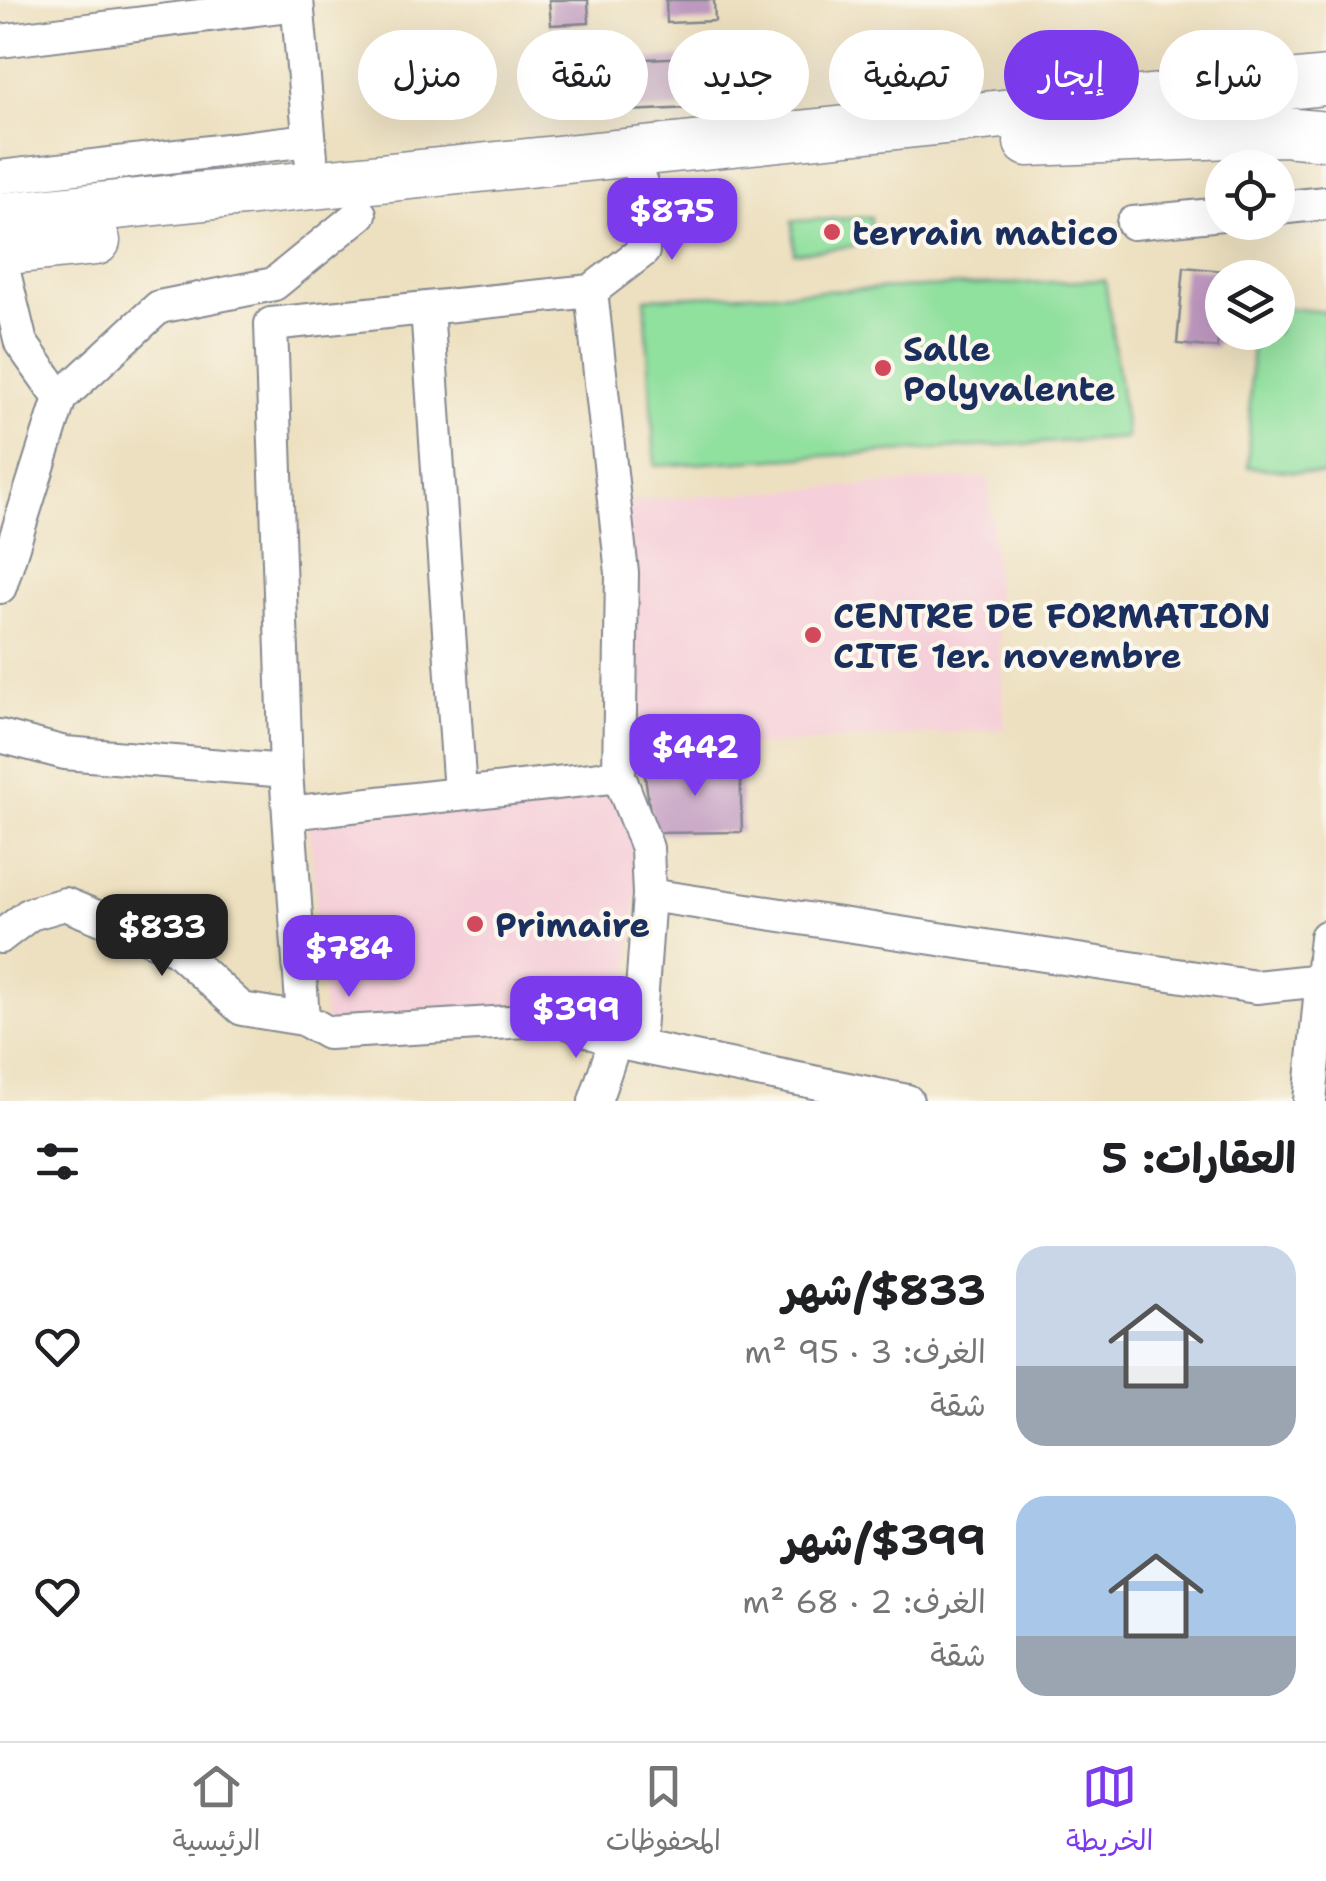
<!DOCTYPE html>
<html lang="ar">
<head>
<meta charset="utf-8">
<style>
	:root { --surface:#fff; --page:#f6f6f6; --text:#202124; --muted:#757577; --line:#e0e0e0; --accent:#7c3aed }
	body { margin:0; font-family:"Shantell Sans","Playpen Sans Arabic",sans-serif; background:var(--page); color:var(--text); direction:rtl; height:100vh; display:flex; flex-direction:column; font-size:38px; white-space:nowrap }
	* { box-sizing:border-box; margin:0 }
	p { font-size:32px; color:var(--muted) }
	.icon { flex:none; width:55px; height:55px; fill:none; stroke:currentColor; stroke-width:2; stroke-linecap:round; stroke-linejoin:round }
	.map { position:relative; height:1101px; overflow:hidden; direction:ltr }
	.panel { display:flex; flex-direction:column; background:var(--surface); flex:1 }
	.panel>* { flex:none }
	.top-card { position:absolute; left:30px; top:30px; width:1268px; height:90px; direction:rtl; display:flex; gap:20px }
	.fabs { position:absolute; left:1205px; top:150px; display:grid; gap:20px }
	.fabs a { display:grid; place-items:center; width:90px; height:90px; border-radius:50%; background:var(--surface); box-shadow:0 10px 40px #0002; font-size:50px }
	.price { position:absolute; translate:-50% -85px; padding:0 22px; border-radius:20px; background:var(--accent); color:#fff; font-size:32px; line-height:65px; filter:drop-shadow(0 2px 5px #0008) }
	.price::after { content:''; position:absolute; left:50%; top:60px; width:30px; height:22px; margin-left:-15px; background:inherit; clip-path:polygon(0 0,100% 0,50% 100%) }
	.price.active { background:#222; color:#fff }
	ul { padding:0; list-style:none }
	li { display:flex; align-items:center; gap:30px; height:250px; padding:0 30px }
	li span { display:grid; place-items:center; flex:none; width:280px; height:200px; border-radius:30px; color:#555 }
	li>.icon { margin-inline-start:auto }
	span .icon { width:120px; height:120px; fill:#fffc; stroke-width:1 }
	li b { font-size:42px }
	h2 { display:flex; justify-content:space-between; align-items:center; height:120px; padding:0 30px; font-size:42px }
	.pill { padding:0 35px; border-radius:45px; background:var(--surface); box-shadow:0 10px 40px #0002; font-size:35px; line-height:90px }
	.pill.active { background:var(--accent); color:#fff }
	.dock { display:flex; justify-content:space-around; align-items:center; height:140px; border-top:2px solid var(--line); background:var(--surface); font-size:28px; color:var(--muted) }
	.dock a { display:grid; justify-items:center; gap:5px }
	.dock .active { color:var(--accent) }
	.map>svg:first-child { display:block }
	.built { fill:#f5cfd9 }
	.green { fill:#90e09e; stroke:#56887e; stroke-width:2.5 }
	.building { fill:#bf98c0 }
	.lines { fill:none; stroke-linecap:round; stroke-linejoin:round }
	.minor-casing { stroke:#84888f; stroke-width:36 }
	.highway-casing { stroke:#84888f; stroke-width:51 }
	.minor { stroke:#fff; stroke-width:32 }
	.highway { stroke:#fff; stroke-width:48 }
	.poi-dot { fill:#d1495b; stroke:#fbf7ec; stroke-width:4 }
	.labels { text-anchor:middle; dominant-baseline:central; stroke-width:8; stroke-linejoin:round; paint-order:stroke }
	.poi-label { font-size:35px; font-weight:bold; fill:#1b2f5e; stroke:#fbf7ec; text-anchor:start }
</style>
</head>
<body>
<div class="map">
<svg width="1326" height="1101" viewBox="0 0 1326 1101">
	<rect width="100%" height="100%" fill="#fbf7ec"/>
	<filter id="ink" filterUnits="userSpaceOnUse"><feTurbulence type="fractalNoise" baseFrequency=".01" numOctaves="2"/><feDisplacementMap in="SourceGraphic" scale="20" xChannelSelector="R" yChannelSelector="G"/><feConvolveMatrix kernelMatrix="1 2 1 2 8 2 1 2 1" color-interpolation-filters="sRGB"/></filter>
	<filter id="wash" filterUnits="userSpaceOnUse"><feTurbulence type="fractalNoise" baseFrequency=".0048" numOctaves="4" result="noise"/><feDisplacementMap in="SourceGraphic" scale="40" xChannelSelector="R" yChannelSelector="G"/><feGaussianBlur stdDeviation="2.25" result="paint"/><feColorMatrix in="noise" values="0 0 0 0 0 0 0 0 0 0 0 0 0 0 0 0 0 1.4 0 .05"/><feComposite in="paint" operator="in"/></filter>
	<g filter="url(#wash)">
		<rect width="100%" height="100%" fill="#ede0c0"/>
		<path class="built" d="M989 477 1005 729 634 754 617 502Z
			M620 795 640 848 627 999 325 1023 309 819Z"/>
		<path class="green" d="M871 217V244L794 253 792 221Z
			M1105 280 1127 438 655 466 645 298Z
			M1278 307 1326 312V475L1248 467 1252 333 1278 332Z"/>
		<g id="blocks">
			<path class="building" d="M549 0H588L589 23 551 25Z
				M666 0H714L715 21 667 23Z
				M689 57 692 108 561 114 558 63Z
				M1184 267 1225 271 1217 348 1177 344Z
				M740 765 742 832 653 833 644 769Z"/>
		</g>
	</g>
	<g filter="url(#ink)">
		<use href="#blocks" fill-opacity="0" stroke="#84888f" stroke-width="2.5"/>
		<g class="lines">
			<g class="minor-casing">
				<path id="minor" d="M297 0 311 157
					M0 41 297 4
					M0 177 309 140
					M1278 208 1326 203
					M1133 223 1222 214
					M0 256 21 343 60 398
					M591 291 643 251 641 183
					M427 308 460 793
					M0 587 60 398 159 307 274 284 360 214
					M0 736 65 753 286 771 303 1019 328 1033 560 1019 615 1042 907 1101
					M286 771 271 324 591 291 622 573 619 776 289 813
					M619 776 647 848 649 895 638 1045
					M649 895 1256 987 1322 980
					M0 937 30 914 65 904 176 949 242 1009 303 1019
					M595 1101 615 1042
					M1310 1101 1326 937"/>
			</g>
			<g class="highway-casing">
				<path id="highway" d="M1028 142 1285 132 1326 136
					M0 217 1326 81
					M0 251 96 241"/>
			</g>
			<use href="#minor" class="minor"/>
			<use href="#highway" class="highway"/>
		</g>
	</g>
	<g class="poi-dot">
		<circle cx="832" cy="232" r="10"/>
		<circle cx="883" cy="368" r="10"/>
		<circle cx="813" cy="635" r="10"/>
		<circle cx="475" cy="924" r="10"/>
	</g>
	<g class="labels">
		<g class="poi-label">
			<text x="852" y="232">terrain matico</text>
			<text x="903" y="348">Salle<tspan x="903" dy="40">Polyvalente</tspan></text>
			<text x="833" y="615">CENTRE DE FORMATION<tspan x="833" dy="40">CITE 1er. novembre</tspan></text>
			<text x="495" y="924">Primaire</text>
		</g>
	</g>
</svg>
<div class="fabs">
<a><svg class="icon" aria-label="locate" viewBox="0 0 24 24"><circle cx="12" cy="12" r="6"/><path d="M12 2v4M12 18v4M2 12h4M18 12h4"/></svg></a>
<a><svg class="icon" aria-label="layers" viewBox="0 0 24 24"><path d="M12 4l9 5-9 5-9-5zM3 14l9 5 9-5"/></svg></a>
</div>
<b class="price" style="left:672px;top:263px">$875</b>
<b class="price" style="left:695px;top:799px">$442</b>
<b class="price active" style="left:162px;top:979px">$833</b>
<b class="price" style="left:349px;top:1000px">$784</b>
<b class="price" style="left:576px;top:1061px">$399</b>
<div class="top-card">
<a class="pill">شراء</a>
<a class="pill active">إيجار</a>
<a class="pill">تصفية</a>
<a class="pill">جديد</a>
<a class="pill">شقة</a>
<a class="pill">منزل</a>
</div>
</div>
<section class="panel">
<h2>العقارات: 5<svg class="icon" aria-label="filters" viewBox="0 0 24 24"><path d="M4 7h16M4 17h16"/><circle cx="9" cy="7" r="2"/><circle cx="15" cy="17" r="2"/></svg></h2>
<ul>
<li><span style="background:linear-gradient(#c9d6e8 60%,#9aa5b1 0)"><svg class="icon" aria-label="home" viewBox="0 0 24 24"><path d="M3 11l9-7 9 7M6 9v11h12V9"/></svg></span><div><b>$833/شهر</b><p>الغرف: 3 · 95 m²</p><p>شقة</p></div><svg class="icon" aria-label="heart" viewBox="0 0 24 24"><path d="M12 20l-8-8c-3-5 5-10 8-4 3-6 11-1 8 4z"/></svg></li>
<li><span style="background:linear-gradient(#a9c7e8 70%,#9aa5b1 0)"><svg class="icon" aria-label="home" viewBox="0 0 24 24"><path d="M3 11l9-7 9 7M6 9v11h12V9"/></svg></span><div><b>$399/شهر</b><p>الغرف: 2 · 68 m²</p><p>شقة</p></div><svg class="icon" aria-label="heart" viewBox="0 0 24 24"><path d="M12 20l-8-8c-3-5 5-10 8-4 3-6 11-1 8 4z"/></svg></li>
</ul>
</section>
<nav class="dock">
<a class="active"><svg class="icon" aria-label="map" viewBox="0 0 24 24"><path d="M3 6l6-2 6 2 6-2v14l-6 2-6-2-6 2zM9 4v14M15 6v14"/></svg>الخريطة</a>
<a><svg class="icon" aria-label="saved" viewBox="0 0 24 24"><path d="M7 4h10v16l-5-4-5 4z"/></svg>المحفوظات</a>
<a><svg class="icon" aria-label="home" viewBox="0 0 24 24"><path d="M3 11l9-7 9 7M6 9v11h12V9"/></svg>الرئيسية</a>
</nav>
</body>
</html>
